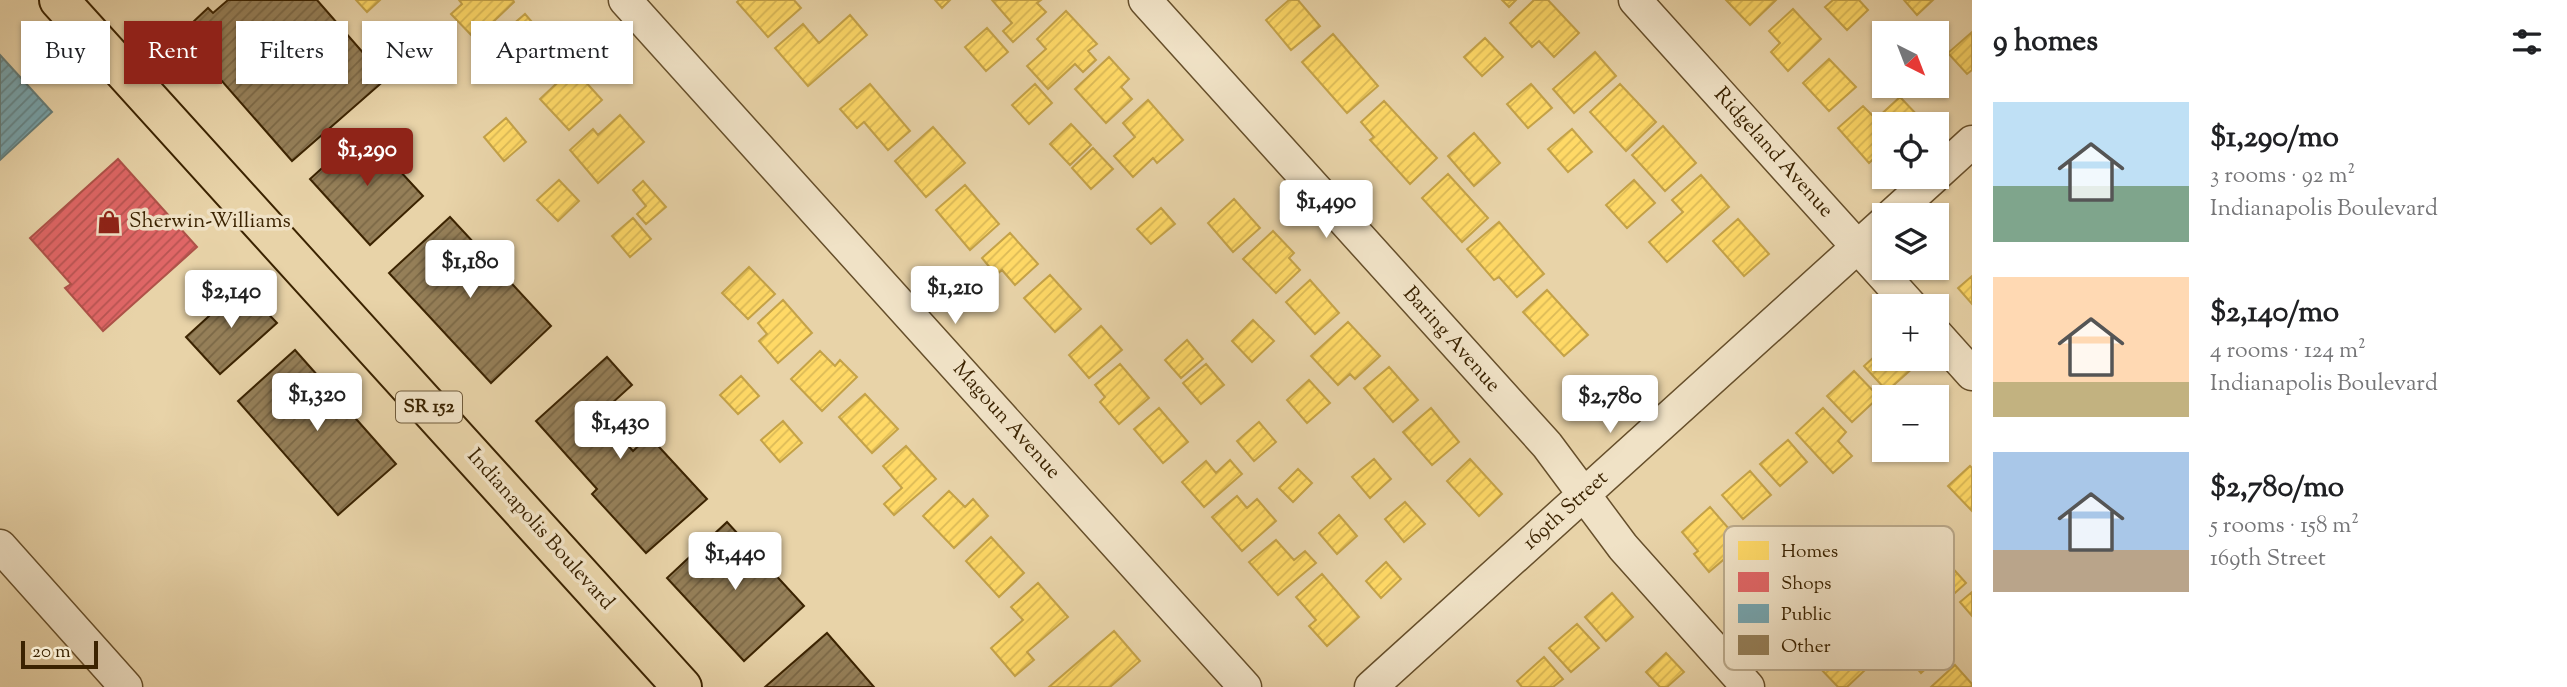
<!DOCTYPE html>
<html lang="en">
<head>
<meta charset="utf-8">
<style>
	:root { --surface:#fff; --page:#f2f2f2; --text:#202124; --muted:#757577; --accent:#8f2418 }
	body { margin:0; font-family:"Sorts Mill Goudy",serif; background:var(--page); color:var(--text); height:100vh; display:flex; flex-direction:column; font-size:26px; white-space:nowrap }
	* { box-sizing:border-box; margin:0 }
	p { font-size:23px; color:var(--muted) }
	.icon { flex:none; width:38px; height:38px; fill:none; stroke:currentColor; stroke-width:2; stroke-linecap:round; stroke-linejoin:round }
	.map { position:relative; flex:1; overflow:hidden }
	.sheet { display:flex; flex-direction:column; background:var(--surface); width:595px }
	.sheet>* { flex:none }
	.top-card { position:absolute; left:21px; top:21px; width:665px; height:63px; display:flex; gap:14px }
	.needle { width:46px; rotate:138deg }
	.fabs { position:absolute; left:1872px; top:21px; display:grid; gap:14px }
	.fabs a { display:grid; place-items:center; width:77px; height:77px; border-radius:0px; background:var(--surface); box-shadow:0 2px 5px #0004; font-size:35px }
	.scale { position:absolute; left:21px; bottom:18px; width:77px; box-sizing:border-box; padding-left:7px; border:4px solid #3b2301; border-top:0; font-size:19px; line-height:24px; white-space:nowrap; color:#3b2301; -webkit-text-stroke:5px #f0e2c6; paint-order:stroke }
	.price { position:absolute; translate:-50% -60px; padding:0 16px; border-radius:7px; background:#fff; color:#222; font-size:23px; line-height:46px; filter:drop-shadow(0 2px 4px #0008) }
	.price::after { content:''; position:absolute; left:50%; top:42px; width:21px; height:16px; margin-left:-10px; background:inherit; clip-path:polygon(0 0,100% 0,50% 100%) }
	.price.on { background:var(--accent); color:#fff }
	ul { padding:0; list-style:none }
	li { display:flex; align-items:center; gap:21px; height:175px; padding:0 21px }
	li span { display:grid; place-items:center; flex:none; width:196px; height:140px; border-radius:0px; color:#555 }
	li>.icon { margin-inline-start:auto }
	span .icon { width:84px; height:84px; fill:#fffc; stroke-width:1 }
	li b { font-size:30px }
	h2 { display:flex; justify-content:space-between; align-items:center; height:84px; padding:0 21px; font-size:30px }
	.chip { padding:0 24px; border-radius:0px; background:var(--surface); box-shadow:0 2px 5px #0004; font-size:24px; line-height:63px }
	.chip.on { background:var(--accent); color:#fff }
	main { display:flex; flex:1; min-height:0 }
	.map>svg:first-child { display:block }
	.homes { fill:url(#homes-hatch); stroke:#c4a248; stroke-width:2 }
	.shops { fill:url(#shops-hatch); stroke:#ae5248; stroke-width:2 }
	.public { fill:url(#public-hatch); stroke:#647e7b; stroke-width:2 }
	.building { fill:url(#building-hatch); stroke:#3b2301; stroke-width:2 }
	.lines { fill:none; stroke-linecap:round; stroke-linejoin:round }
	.minor-casing { stroke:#664f2b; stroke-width:35 }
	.major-casing { stroke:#3b2301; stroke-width:42 }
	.minor { stroke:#f0e2c6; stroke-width:32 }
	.major { stroke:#e8d3a8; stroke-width:38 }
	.labels { text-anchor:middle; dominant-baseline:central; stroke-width:7; stroke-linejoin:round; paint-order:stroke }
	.shield { fill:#f0e2c6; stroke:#715c3c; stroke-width:2 }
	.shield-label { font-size:19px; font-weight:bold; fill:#3b2301 }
	.street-label { font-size:21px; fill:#3b2301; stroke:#f0e2c6 }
	.poi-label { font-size:21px; fill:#3b2301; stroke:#f0e2c6; text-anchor:start }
	.key { fill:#f0e2c6; stroke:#baa98b; stroke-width:2 }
	.key-label { font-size:19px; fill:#3b2301 }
</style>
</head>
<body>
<main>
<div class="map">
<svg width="1972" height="687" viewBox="0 0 1972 687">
	<defs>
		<pattern id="homes-hatch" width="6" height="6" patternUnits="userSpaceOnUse" patternTransform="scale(1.75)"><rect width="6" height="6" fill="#ffd966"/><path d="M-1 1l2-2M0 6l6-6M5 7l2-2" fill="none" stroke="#dbba57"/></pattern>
		<pattern id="shops-hatch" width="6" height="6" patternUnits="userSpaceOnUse" patternTransform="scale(1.75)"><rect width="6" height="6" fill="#e06666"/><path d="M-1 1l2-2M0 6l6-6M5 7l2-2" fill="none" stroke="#b75452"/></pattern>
		<pattern id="public-hatch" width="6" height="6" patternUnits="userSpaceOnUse" patternTransform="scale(1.75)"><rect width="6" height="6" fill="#76a5af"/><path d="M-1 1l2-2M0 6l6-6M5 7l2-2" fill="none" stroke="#62868c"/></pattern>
		<pattern id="building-hatch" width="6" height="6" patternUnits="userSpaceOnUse" patternTransform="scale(1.75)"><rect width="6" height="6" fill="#957f58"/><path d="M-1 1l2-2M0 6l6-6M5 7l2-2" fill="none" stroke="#7b6846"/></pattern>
	</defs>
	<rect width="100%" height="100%" fill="#e8d3a8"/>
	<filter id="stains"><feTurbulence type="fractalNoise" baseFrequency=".00286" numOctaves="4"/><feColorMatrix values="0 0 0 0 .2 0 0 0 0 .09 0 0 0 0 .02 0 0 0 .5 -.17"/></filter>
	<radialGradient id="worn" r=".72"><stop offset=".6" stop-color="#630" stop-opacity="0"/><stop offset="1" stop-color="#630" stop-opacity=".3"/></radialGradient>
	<path class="homes" d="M356 0H380L367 12Z
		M459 0H513L514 2 475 39 451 14 462 4Z
		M739 0H794L801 8 768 37 737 2Z
		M935 0H950L942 8Z
		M992 0H1041L1037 3 1046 12 1013 42 1003 31 1012 23Z
		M1289 0H1298L1320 26 1291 50 1266 20Z
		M1502 0H1516L1509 7Z
		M1534 0H1548L1579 33 1554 57 1539 41 1532 47 1510 23Z
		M1726 0H1776L1750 25Z
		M1833 0H1859L1868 10 1847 30 1825 7Z
		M1904 0H1933L1917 15Z
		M1793 9 1821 39 1788 71 1771 52 1780 43 1769 31Z
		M1066 11 1097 44 1088 51 1096 60 1083 72 1075 64 1048 89 1027 66 1046 49 1037 39Z
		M525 14 562 57 533 82 496 39Z
		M850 15 867 35 808 86 775 48 803 24 819 43Z
		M987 28 1008 52 986 71 965 47Z
		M1972 32V70L1967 74 1948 53Z
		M1333 34 1378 86 1347 113 1302 62Z
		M1485 38 1503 57 1482 76 1464 57Z
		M433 40 453 63 432 81 412 59Z
		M1595 52 1616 76 1574 113 1553 89Z
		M1109 57 1129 79 1121 87 1132 99 1106 123 1075 89Z
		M1829 59 1856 87 1829 111 1803 83Z
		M573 68 602 100 569 130 540 99Z
		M870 84 910 131 888 150 864 122 857 128 840 109Z
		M1035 84 1052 103 1029 124 1012 105Z
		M1531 84 1552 108 1528 128 1507 104Z
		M1620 84 1656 122 1626 151 1590 112Z
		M1900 97 1919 117 1911 124H1885V148L1869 163 1838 128 1863 106 1876 119Z
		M1148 100 1183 140 1157 163 1153 158 1133 177 1114 156 1135 137 1123 123Z
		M1384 101 1437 158 1410 184 1370 140 1374 137 1361 122Z
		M620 115 644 142 598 183 570 150 593 129 598 135Z
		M506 118 526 142 504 161 484 137Z
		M1071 124 1091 145 1070 165 1050 144Z
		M1663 126 1696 163 1665 191 1632 155Z
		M933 127 965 163 926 197 895 161Z
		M1572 129 1592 152 1568 172 1548 149Z
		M1474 133 1500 163 1474 186 1448 156Z
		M1093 148 1113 169 1091 189 1072 168Z
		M1448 174 1488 218 1462 242 1422 198Z
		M1701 175 1729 207 1667 262 1649 242 1683 212 1672 200Z
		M559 180 579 201 558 221 537 200Z
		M1634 180 1655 203 1627 228 1606 205Z
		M643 181 666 207 646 224 637 214 646 206 633 190Z
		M965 185 999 224 970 250 936 210Z
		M1234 199 1260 228 1233 252 1208 223Z
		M1161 208 1175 224 1151 244 1137 229Z
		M633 218 651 239 630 257 612 236Z
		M1738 219 1769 254 1744 276 1713 241Z
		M1499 222 1544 274 1517 297 1499 277 1494 280 1467 249Z
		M1273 231 1294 253 1289 258 1300 270 1276 293 1243 259Z
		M1010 233 1038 264 1015 285 1002 270 996 275 982 258Z
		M749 267 775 294 748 319 722 293Z
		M1050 275 1081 309 1055 332 1024 298Z
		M1972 276V304L1958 288Z
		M1310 280 1339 313 1315 334 1286 302Z
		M1547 290 1588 335 1564 356 1523 312Z
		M783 300 812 333 778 363 759 341 767 334 758 323Z
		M1253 320 1274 341 1252 362 1232 341Z
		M1348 322 1380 356 1355 379 1350 374 1338 385 1311 356Z
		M1101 326 1122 350 1089 378 1069 355Z
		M1187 340 1203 359 1181 378 1165 360Z
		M1885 347V359H1906L1914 367 1887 391 1864 366Z
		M820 351 835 366 840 360 857 377 822 411 791 379Z
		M1120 364 1149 398 1119 424 1100 402 1105 397 1095 385Z
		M1206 364 1224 385 1201 404 1183 383Z
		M1389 367 1418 400 1393 422 1364 388Z
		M1854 371 1879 397 1852 422 1827 396Z
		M741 376 759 396 738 414 720 395Z
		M1309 380 1330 403 1307 423 1287 400Z
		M865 394 898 429 872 453 839 417Z
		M1159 408 1188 442 1163 463 1134 429Z
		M1431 408 1459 442 1432 465 1403 432Z
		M1823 408 1846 432 1838 441 1852 456 1833 473 1796 433Z
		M783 421 802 443 780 462 761 440Z
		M1259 422 1276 442 1254 461 1237 441Z
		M1788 440 1807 462 1780 486 1760 464Z
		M906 446 936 479 894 515 884 504 902 488 883 466Z
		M1374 459 1391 479 1370 498 1352 477Z
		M1470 459 1502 494 1479 516 1447 481Z
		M1230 460 1242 474 1204 507 1182 482 1206 461 1216 473Z
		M1970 466 1972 468V511L1948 486Z
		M1298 469 1312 483 1293 502 1279 488Z
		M1750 471 1771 495 1743 519 1722 495Z
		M949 491 965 507 973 499 988 516 954 548 923 516Z
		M1237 496 1247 508 1257 499 1276 521 1242 551 1212 517Z
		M1405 502 1425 524 1404 542 1385 519Z
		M1710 507 1742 544 1709 572 1694 554 1698 551 1682 532Z
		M1339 515 1357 536 1337 554 1319 533Z
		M991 537 1024 573 999 597 966 561Z
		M1276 540 1294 560 1305 551 1316 563 1278 595 1249 562Z
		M1386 562 1401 579 1381 598 1366 581Z
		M1948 563 1966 583 1946 601 1928 582Z
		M1322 574 1359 617 1327 646 1309 626 1316 620 1296 597Z
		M1038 583 1068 617 1027 652 1034 660 1015 676 991 648 1023 620 1011 607Z
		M1972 592V616L1960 602Z
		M1612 593 1633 617 1606 641 1585 617Z
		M1577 624 1599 648 1571 672 1549 648Z
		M1114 631 1140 661 1110 687H1049Z
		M1925 631 1944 652 1921 673 1902 651Z
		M1840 645 1864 671 1847 687H1838L1818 666Z
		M1666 653 1684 672 1667 687H1660L1646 672Z
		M1544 657 1563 679 1553 687H1522L1517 681Z
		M1955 665 1972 684V687H1931Z"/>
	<path class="shops" d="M118 159 197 247 103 331 65 288 71 284 30 238Z"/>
	<path class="public" d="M0 55 52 112 0 160Z"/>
	<path class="building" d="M228 0H317L386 79 292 161 186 40 199 29 193 22 208 8 213 13Z
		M363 131 423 196 370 245 310 179Z
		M450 217 551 326 491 383 389 273Z
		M242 286 277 323 220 374 186 337Z
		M295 350 396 464 338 515 238 401Z
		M607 357 632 385 600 414 633 451 649 436 707 499 646 553 592 494 597 489 536 421Z
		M727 522 804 606 744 661 667 578Z
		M827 633 874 687H765Z"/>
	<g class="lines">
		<g class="minor-casing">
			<path id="minor" d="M625 0 1245 687
				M1145 0 1547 445 1623 547 1748 687
				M1635 0 1911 306
				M1937 174 1972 142
				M1892 215 1934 177
				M1937 335 1972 374
				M0 546 126 687
				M1371 687 1885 222"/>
		</g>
		<g class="major-casing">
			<path id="major" d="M59 0 682 687"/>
		</g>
		<use href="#minor" class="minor"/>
		<use href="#major" class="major"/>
	</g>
	<defs>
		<g id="shop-bare" transform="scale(1.89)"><path d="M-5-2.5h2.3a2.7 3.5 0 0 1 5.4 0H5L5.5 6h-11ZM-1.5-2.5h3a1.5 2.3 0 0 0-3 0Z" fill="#8f2418" stroke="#f0e2c6" stroke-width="2.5" paint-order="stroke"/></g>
	</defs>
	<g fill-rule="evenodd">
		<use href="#shop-bare" x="109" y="222"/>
	</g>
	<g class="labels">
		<rect class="shield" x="396" y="391.5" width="66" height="31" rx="5"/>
		<g class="shield-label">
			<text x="429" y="407">SR 152</text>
		</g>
		<g class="street-label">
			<text transform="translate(1773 153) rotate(48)">Ridgeland Avenue</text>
			<text transform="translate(1451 340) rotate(48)">Baring Avenue</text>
			<text transform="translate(1006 421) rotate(48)">Magoun Avenue</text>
			<text transform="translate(1566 511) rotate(-42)">169th Street</text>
			<text transform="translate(540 530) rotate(48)">Indianapolis Boulevard</text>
		</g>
		<g class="poi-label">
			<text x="129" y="222">Sherwin-Williams</text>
		</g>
	</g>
	<rect x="1724" y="526" width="230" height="144" rx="10" class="key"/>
	<rect x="1738" y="541" width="31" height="19" fill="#ffd966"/>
	<rect x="1738" y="572" width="31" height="20" fill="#e06666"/>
	<rect x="1738" y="604" width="31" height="19" fill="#76a5af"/>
	<rect x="1738" y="635" width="31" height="20" fill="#957f58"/>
	<g class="key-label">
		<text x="1781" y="557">Homes</text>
		<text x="1781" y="589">Shops</text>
		<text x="1781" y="620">Public</text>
		<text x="1781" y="652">Other</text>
	</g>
	<rect width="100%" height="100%" filter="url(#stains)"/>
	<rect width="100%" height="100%" fill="url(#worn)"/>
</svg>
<div class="fabs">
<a><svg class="needle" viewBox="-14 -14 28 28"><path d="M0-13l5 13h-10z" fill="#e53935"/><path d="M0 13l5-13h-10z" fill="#757577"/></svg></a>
<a><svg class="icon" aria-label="locate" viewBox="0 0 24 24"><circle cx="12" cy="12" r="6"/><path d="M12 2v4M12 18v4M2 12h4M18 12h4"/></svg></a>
<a><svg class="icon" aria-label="layers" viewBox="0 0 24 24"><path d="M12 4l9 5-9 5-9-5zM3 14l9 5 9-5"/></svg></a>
<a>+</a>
<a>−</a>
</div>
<div class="scale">20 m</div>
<b class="price on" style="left:367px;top:188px">$1,290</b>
<b class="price" style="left:1326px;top:240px">$1,490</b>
<b class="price" style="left:470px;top:300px">$1,180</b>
<b class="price" style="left:955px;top:326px">$1,210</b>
<b class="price" style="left:231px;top:330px">$2,140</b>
<b class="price" style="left:317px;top:433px">$1,320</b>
<b class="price" style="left:1610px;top:435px">$2,780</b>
<b class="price" style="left:620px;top:461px">$1,430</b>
<b class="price" style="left:735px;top:592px">$1,440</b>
<div class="top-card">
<a class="chip">Buy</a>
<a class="chip on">Rent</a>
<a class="chip">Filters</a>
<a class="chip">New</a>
<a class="chip">Apartment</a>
</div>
</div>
<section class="sheet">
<h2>9 homes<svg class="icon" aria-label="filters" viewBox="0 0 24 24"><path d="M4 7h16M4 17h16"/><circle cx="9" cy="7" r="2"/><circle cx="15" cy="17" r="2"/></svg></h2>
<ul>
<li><span style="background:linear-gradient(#bfe0f5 60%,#7fa58c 0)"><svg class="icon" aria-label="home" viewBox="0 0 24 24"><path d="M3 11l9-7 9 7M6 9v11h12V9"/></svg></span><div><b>$1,290/mo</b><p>3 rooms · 92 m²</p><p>Indianapolis Boulevard</p></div></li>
<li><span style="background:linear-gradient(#ffd9b3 75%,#c2b280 0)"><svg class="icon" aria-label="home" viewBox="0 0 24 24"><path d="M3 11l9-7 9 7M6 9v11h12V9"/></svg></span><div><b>$2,140/mo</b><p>4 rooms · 124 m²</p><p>Indianapolis Boulevard</p></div></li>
<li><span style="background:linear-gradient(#a9c7e8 70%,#b9a48a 0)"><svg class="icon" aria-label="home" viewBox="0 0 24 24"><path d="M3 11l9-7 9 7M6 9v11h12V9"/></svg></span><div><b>$2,780/mo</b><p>5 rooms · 158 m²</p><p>169th Street</p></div></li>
</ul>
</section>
</main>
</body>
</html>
